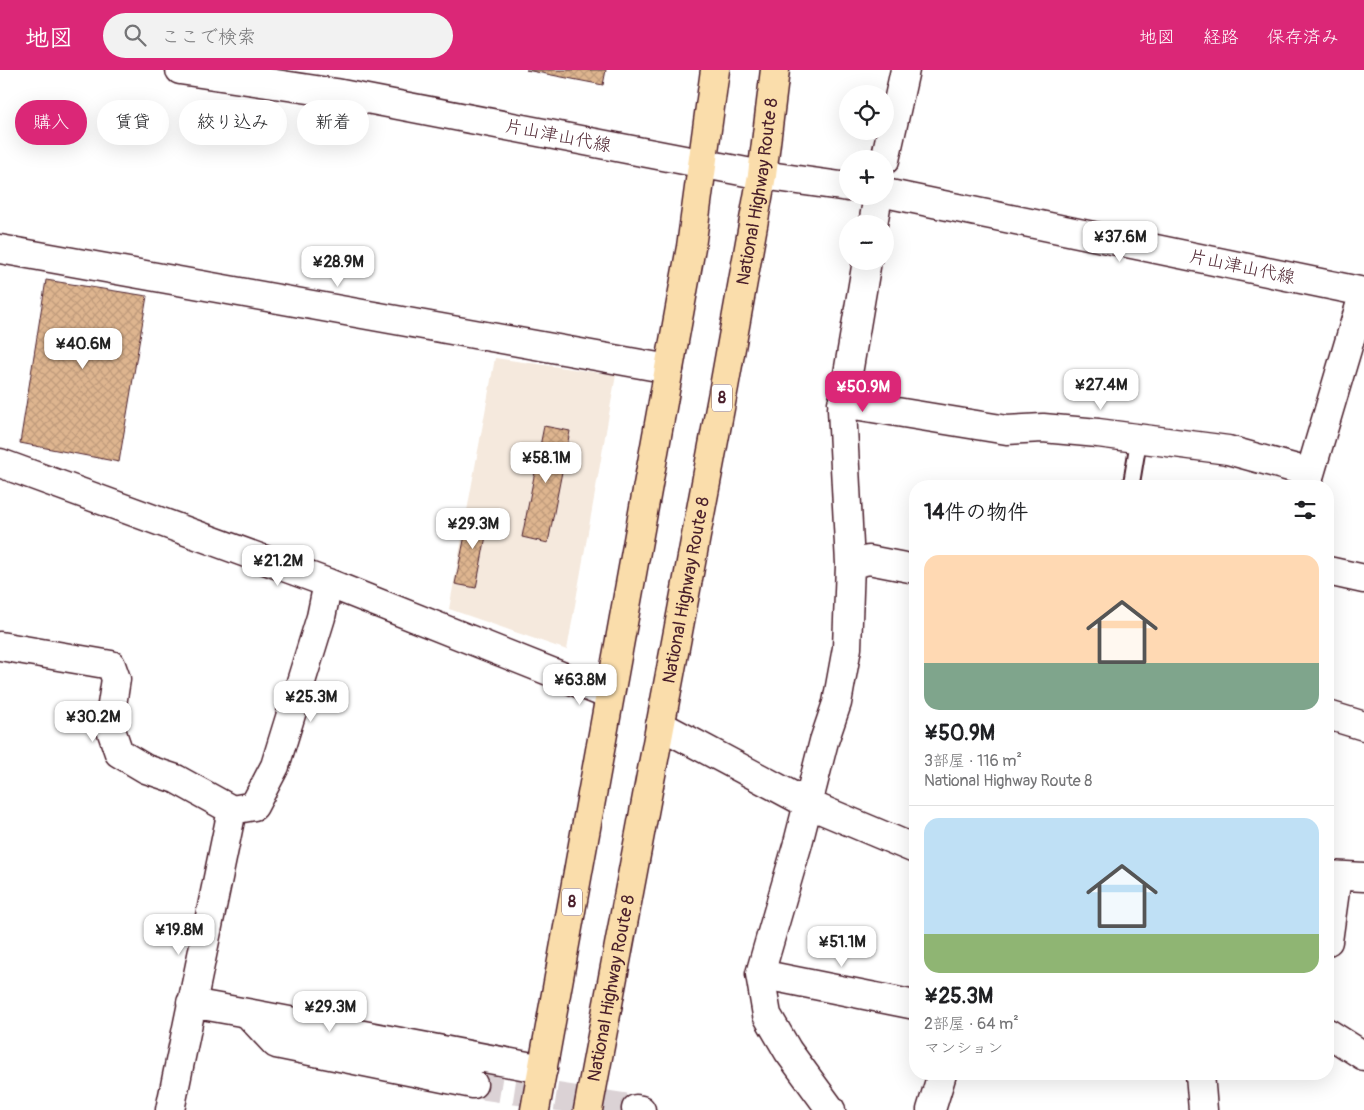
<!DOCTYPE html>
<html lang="ja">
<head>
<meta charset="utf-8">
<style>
	:root { --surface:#fff; --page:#f2f2f2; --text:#202124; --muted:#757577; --line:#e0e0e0; --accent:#db2777 }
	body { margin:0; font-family:Pangolin,"Klee One",sans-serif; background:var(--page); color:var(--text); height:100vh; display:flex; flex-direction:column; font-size:19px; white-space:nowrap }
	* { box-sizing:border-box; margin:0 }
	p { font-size:16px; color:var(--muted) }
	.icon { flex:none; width:28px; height:28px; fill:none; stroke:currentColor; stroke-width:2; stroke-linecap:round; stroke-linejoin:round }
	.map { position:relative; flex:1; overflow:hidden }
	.panel { position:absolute; left:909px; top:410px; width:425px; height:600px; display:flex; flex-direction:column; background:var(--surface); border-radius:20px; box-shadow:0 5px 20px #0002 }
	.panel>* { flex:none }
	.hud { position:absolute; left:15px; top:30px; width:475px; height:45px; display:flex; gap:10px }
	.buttons { position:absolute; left:839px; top:15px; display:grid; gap:10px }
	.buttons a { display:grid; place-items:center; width:55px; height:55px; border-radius:50%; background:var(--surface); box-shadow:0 5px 20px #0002; font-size:25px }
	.price { position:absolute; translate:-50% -42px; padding:0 11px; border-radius:10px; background:#fff; color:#222; font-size:16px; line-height:32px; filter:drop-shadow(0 1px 2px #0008) }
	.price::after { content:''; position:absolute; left:50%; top:30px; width:15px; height:11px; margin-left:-8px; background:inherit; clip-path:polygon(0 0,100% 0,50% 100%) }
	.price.selected { background:var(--accent); color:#fff }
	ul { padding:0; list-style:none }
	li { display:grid; align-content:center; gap:10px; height:265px; padding:0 15px }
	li+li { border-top:1px solid var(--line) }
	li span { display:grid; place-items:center; height:155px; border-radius:15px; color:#555 }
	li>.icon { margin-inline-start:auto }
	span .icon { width:90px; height:90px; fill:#fffc; stroke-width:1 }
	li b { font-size:21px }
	h2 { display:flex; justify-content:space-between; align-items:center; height:60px; padding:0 15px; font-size:21px }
	.chip { padding:0 18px; border-radius:22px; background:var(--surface); box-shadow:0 5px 20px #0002; font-size:18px; line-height:45px }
	.chip.selected { background:var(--accent); color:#fff }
	header { display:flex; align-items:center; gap:30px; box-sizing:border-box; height:70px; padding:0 25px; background:var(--accent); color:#fff }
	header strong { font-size:24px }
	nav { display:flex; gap:28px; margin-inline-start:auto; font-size:18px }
	.search { width:350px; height:45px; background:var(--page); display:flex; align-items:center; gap:12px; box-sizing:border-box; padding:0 18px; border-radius:28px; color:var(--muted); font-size:19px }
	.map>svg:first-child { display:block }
	.built { fill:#f5e9dd }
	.building { fill:url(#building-cross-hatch); stroke:#4a1f2b }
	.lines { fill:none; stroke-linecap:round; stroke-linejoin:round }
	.street-tunnel { stroke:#dbd2d5; stroke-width:28; stroke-dasharray:28 14; stroke-linecap:butt }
	.lane-casing { stroke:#4a1f2b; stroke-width:19 }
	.street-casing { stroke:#4a1f2b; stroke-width:31 }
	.secondary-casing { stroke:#4a1f2b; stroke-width:31 }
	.highway-casing { stroke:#4a1f2b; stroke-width:31 }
	.lane { stroke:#fff; stroke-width:15 }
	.street { stroke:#fff; stroke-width:28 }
	.secondary { stroke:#fff; stroke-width:28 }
	.highway { stroke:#faddab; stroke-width:28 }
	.labels { text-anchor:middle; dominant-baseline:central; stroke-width:4; stroke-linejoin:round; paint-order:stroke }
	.shield { fill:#fff; stroke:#80626b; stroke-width:1 }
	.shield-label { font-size:16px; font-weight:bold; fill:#4a1f2b }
	.street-label { font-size:18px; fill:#4a1f2b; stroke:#fff }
</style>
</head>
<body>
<header>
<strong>地図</strong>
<div class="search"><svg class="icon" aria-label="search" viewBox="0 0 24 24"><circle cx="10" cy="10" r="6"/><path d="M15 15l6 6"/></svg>ここで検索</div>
<nav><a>地図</a><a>経路</a><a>保存済み</a></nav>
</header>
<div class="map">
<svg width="1364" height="1040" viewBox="0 0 1364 1040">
	<defs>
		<pattern id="building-cross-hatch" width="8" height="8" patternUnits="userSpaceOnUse" patternTransform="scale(1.25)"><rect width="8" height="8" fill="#deb58f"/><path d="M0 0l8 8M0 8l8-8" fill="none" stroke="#c09b7c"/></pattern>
	</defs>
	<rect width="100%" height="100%" fill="#fff"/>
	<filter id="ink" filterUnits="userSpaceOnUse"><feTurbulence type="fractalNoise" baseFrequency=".02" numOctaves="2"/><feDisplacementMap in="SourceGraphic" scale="10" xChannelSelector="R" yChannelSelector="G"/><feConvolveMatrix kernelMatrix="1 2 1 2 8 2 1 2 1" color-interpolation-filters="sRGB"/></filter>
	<g filter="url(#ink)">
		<path class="built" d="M495 288 616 305 567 580 449 539Z"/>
		<path class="building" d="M526 0H606L603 15Z
			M46 210 147 226 119 392 20 373Z
			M544 356 570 361 548 473 522 467Z
			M470 441 490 445 476 518 455 514Z"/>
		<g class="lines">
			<path class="street-tunnel" d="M473 1014 636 1039"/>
			<g class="lane-casing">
				<path id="lane" d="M1131 416 1139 368"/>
			</g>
			<g class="street-casing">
				<path id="street" d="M885 90 905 0
					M873 154 878 126
					M0 179 669 299
					M842 333 1007 360 1043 358 1098 363 1228 380 1297 399 1309 407V416
					M0 393 328 513 609 625
					M1309 407 1364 222
					M850 494 869 490 915 499
					M1328 501 1364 509
					M0 576 111 595 116 609 109 654 119 683 146 699 176 709 232 740 254 736 275 696 321 547 328 513
					M1328 645 1364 656
					M660 655 808 734 915 779
					M1328 805 1364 807
					M1328 871 1337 806
					M760 904 915 935
					M191 933 247 943 276 974 473 1014
					M247 943 543 999
					M1328 963 1364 986
					M1200 1004 1203 1040
					M636 1039 641 1040
					M170 1040 232 740
					M831 1040 788 981 767 945 760 904 798 773 824 671 837 633 847 578 850 494 842 339 867 191
					M931 1040 942 1004"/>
			</g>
			<g class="secondary-casing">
				<path id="secondary" d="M180 0 336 23 762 105 848 117
					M885 123 1364 222"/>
			</g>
			<g class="highway-casing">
				<g id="highway">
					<path d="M535 1040 691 177 715 0"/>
					<path id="s1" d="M588 1040 724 317 762 105 775 0"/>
				</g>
			</g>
			<use href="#lane" class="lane"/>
			<use href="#street" class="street"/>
			<use href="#secondary" class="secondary"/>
			<use href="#highway" class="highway"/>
		</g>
	</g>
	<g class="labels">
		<g class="shield">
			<rect x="712" y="314.5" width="20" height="27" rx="4"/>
			<rect x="562" y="818.5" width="20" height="27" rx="4"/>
		</g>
		<g class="shield-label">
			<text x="722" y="328">8</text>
			<text x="572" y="832">8</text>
		</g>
		<g class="street-label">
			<text transform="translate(558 66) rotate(11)">片山津山代線</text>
			<text stroke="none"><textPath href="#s1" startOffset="934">National Highway Route 8</textPath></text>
			<text transform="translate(1242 197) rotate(12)">片山津山代線</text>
			<text stroke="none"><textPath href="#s1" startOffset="529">National Highway Route 8</textPath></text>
			<text stroke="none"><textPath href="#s1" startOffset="124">National Highway Route 8</textPath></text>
		</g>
	</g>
</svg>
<div class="buttons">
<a><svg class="icon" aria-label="locate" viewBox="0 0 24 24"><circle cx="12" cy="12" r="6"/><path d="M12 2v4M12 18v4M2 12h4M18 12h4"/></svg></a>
<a>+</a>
<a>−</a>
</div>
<b class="price" style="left:1120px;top:193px">¥37.6M</b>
<b class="price" style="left:338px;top:218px">¥28.9M</b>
<b class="price" style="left:83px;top:300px">¥40.6M</b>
<b class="price" style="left:1101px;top:341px">¥27.4M</b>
<b class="price selected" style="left:863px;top:343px">¥50.9M</b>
<b class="price" style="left:546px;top:414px">¥58.1M</b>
<b class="price" style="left:473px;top:480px">¥29.3M</b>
<b class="price" style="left:278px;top:517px">¥21.2M</b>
<b class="price" style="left:580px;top:636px">¥63.8M</b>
<b class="price" style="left:311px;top:653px">¥25.3M</b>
<b class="price" style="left:93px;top:673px">¥30.2M</b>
<b class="price" style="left:179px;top:886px">¥19.8M</b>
<b class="price" style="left:842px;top:898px">¥51.1M</b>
<b class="price" style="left:330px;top:963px">¥29.3M</b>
<div class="hud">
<a class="chip selected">購入</a>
<a class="chip">賃貸</a>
<a class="chip">絞り込み</a>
<a class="chip">新着</a>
</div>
<section class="panel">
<h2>14件の物件<svg class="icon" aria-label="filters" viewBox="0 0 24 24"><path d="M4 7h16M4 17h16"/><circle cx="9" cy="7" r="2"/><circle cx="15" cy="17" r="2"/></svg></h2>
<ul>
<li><span style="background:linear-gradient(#ffd9b3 70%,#7fa58c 0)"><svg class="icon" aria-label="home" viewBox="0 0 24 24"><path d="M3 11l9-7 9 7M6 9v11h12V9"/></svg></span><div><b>¥50.9M</b><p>3部屋 · 116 m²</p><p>National Highway Route 8</p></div></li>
<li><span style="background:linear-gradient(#bfe0f5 75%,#8fb573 0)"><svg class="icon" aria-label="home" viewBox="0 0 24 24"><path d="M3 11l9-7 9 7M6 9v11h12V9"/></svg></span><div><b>¥25.3M</b><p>2部屋 · 64 m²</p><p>マンション</p></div></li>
</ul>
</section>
</div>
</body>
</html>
